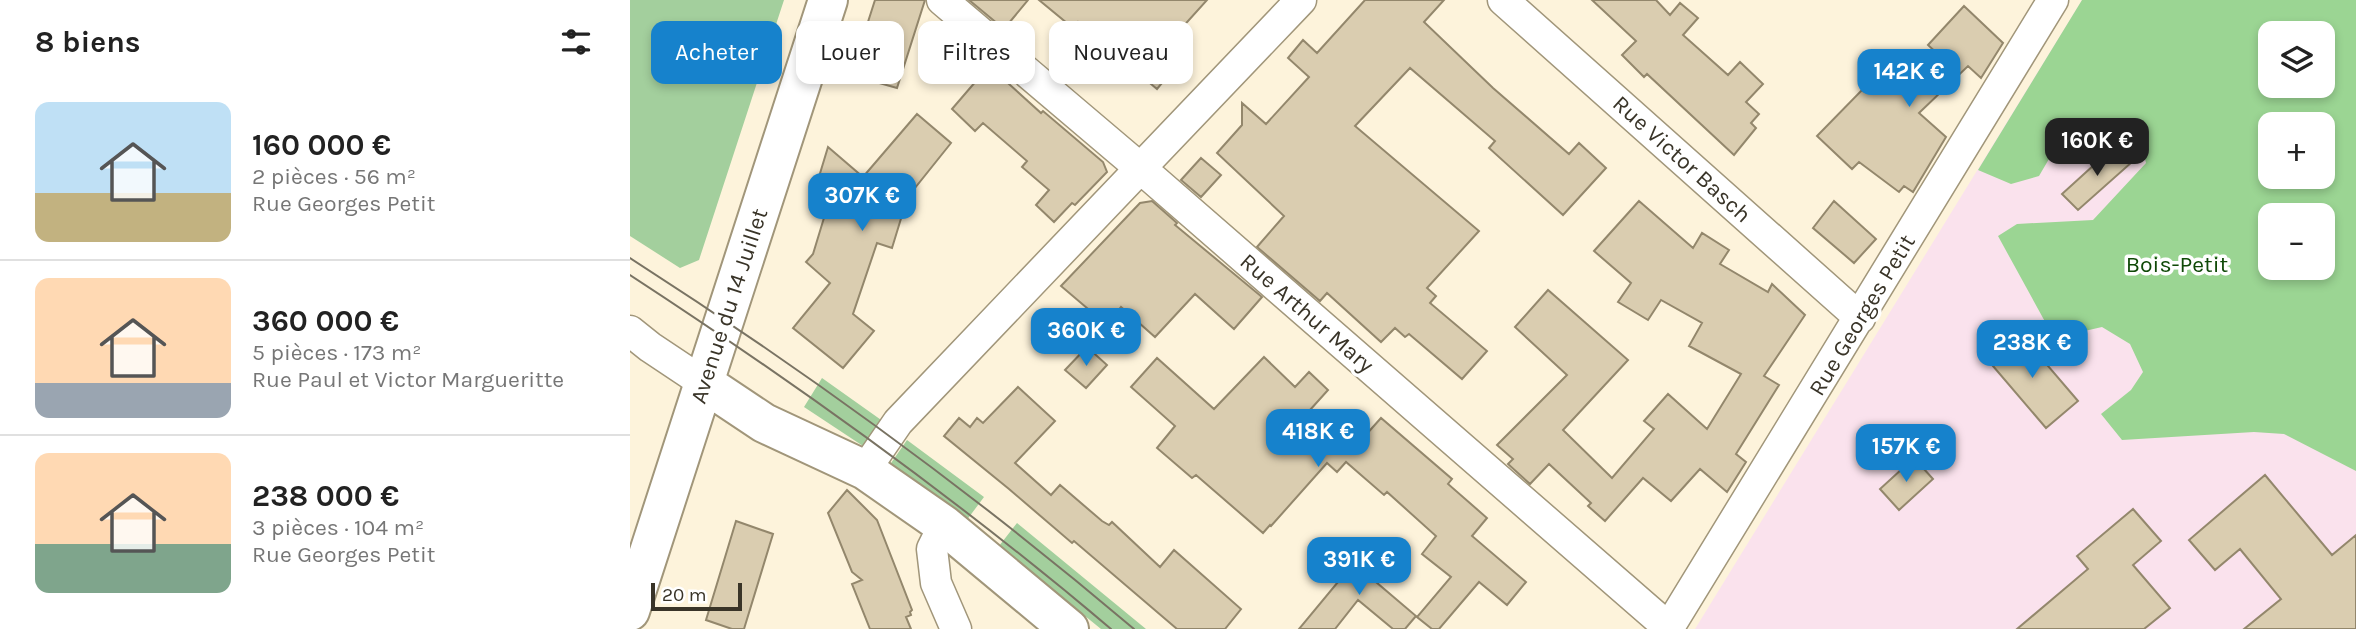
<!DOCTYPE html>
<html lang="fr">
<head>
<meta charset="utf-8">
<style>
	:root { --surface:#fff; --page:#f2f2f2; --text:#222; --muted:#767676; --line:#e0e0e0; --accent:#1682cc }
	body { margin:0; font-family:Karla,sans-serif; background:var(--page); color:var(--text); height:100vh; display:flex; flex-direction:column; font-size:26px; white-space:nowrap }
	* { box-sizing:border-box; margin:0 }
	p { font-size:23px; color:var(--muted) }
	.icon { flex:none; width:38px; height:38px; fill:none; stroke:currentColor; stroke-width:2; stroke-linecap:round; stroke-linejoin:round }
	.map { position:relative; flex:1; overflow:hidden }
	.details { display:flex; flex-direction:column; background:var(--surface); width:630px }
	.details>* { flex:none }
	.guide { position:absolute; left:21px; top:21px; width:665px; height:63px; display:flex; gap:14px }
	.controls { position:absolute; left:1628px; top:21px; display:grid; gap:14px }
	.controls a { display:grid; place-items:center; width:77px; height:77px; border-radius:14px; background:var(--surface); box-shadow:0 4px 10px #0003; font-size:35px }
	.scale { position:absolute; left:21px; bottom:18px; width:91px; box-sizing:border-box; padding-left:7px; border:4px solid #393428; border-top:0; font-size:19px; line-height:24px; white-space:nowrap; color:#393428; -webkit-text-stroke:5px #fff; paint-order:stroke }
	.price { position:absolute; translate:-50% -60px; padding:0 16px; border-radius:14px; background:var(--accent); color:#fff; font-size:23px; line-height:46px; filter:drop-shadow(0 2px 4px #0008) }
	.price::after { content:''; position:absolute; left:50%; top:42px; width:21px; height:16px; margin-left:-10px; background:inherit; clip-path:polygon(0 0,100% 0,50% 100%) }
	.price.on { background:#222; color:#fff }
	ul { padding:0; list-style:none }
	li { display:flex; align-items:center; gap:21px; height:175px; padding:0 35px }
	li+li { border-top:2px solid var(--line) }
	li span { display:grid; place-items:center; flex:none; width:196px; height:140px; border-radius:14px; color:#555 }
	li>.icon { margin-inline-start:auto }
	span .icon { width:84px; height:84px; fill:#fffc; stroke-width:1 }
	li b { font-size:30px }
	h2 { display:flex; justify-content:space-between; align-items:center; height:84px; padding:0 35px; font-size:30px }
	.tag { padding:0 24px; border-radius:14px; background:var(--surface); box-shadow:0 4px 10px #0003; font-size:24px; line-height:63px }
	.tag.on { background:var(--accent); color:#fff }
	main { display:flex; flex:1; min-height:0 }
	.map>svg:first-child { display:block }
	.medical { fill:#fae2ed; fill-rule:evenodd }
	.green { fill:#a3cf9d }
	.forest { fill:#9bd593; fill-rule:evenodd }
	.building { fill:#dacdb0; stroke:#93876c; stroke-width:2 }
	.lines { fill:none; stroke-linecap:round; stroke-linejoin:round }
	.street-casing { stroke:#a1967a; stroke-width:33 }
	.secondary-casing { stroke:#a1967a; stroke-width:42 }
	.street { stroke:#fff; stroke-width:30 }
	.secondary { stroke:#fff; stroke-width:38 }
	.tram { stroke:#797363; stroke-width:2 }
	.labels { text-anchor:middle; dominant-baseline:central; stroke-width:7; stroke-linejoin:round; paint-order:stroke }
	.street-label { font-size:23px; fill:#393428; stroke:#fff }
	.park-label { font-size:23px; fill:#0f4907; stroke:#fff }
</style>
</head>
<body>
<main>
<section class="details">
<h2>8 biens<svg class="icon" aria-label="filters" viewBox="0 0 24 24"><path d="M4 7h16M4 17h16"/><circle cx="9" cy="7" r="2"/><circle cx="15" cy="17" r="2"/></svg></h2>
<ul>
<li><span style="background:linear-gradient(#bfe0f5 65%,#c2b280 0)"><svg class="icon" aria-label="home" viewBox="0 0 24 24"><path d="M3 11l9-7 9 7M6 9v11h12V9"/></svg></span><div><b>160 000 €</b><p>2 pièces · 56 m²</p><p>Rue Georges Petit</p></div></li>
<li><span style="background:linear-gradient(#ffd9b3 75%,#9aa5b1 0)"><svg class="icon" aria-label="home" viewBox="0 0 24 24"><path d="M3 11l9-7 9 7M6 9v11h12V9"/></svg></span><div><b>360 000 €</b><p>5 pièces · 173 m²</p><p>Rue Paul et Victor Margueritte</p></div></li>
<li><span style="background:linear-gradient(#ffd9b3 65%,#7fa58c 0)"><svg class="icon" aria-label="home" viewBox="0 0 24 24"><path d="M3 11l9-7 9 7M6 9v11h12V9"/></svg></span><div><b>238 000 €</b><p>3 pièces · 104 m²</p><p>Rue Georges Petit</p></div></li>
</ul>
</section>
<div class="map">
<svg width="1726" height="629" viewBox="0 0 1726 629">
	<rect width="100%" height="100%" fill="#fdf3db"/>
	<path class="medical" d="M1452 0H1726V629H1065ZM1640 33H1692V86H1640ZM1640 124H1692V177H1640ZM1640 215H1692V268H1640Z"/>
	<path class="green" d="M0 0H154L69 260 50 268 0 236Z
		M192 378 254 422 236 448 174 407Z
		M277 440 354 497 336 521 259 466Z
		M387 523 516 629H471L369 546Z"/>
	<path class="forest" d="M1452 0H1726V471L1654 434 1624 432 1492 440 1471 414 1501 390 1513 372 1500 344 1472 327 1424 338 1368 236 1387 224 1463 220 1516 163 1509 135 1443 118 1409 176 1381 184 1348 170ZM1640 33H1692V86H1640ZM1640 124H1692V177H1640ZM1640 215H1692V268H1640Z"/>
	<path class="building" d="M245 0H295L267 88 221 75Z
		M339 0H398L374 29Z
		M409 0H577L540 41 561 58 546 76 541 72 527 89 448 22 443 28Z
		M735 0H814L794 22 863 88 939 154 949 143 976 168 933 215 859 148 865 141 780 68 725 126 849 231 797 288 806 296 800 303 857 351 832 379 779 334 775 337 765 328 751 342 697 293 690 301 627 247 654 216 587 153 612 125V103L636 124 679 77 658 58 673 40 687 53Z
		M962 0H1026L1040 15 1050 3 1068 18 1053 35 1098 75 1110 62 1133 84 1116 102 1129 114 1121 123 1126 128 1104 155 1017 74 1014 77 992 55 1006 41Z
		M1334 6 1373 43 1351 78 1338 66 1289 113 1316 137 1283 192 1274 186 1269 192 1229 162 1222 169 1187 136 1232 90 1235 92 1251 75 1275 96 1310 56 1298 45Z
		M359 66 411 113 413 111 473 162 477 172 445 205 442 203 424 222 406 205 419 190 392 167 397 161 353 123 345 131 322 109Z
		M287 114 321 143 269 208 273 212 262 248 247 243 223 314 244 331 213 368 163 328 200 283 176 262 183 254 204 185 188 180 198 147 233 177Z
		M1486 145 1502 162 1448 210 1432 194Z
		M571 158 591 175 571 197 551 180Z
		M522 201 547 223 545 225 632 297 604 329 565 294 525 337 491 307 477 325 431 286 510 203Z
		M1009 201 1063 248 1072 233 1099 250 1090 264 1138 292 1142 284 1175 315 1134 376 1149 385 1106 454 1116 462 1097 492 1070 469 1041 501 1013 478 975 521 958 506 961 503 919 464 900 484 878 464 883 459 867 445 937 375 885 327 918 290 998 360 933 430 982 478 1024 429 1014 421 1038 394 1077 429 1111 374 1059 346 1072 323 1031 300 1018 320 988 302 1001 283 964 251Z
		M1204 201 1246 239 1224 263 1183 228Z
		M1389 332 1448 401 1416 428 1357 359Z
		M457 347 477 365 456 388 435 370Z
		M634 357 665 387 679 372 698 390 680 410 725 447 751 418 822 479 818 484 857 518 842 536 896 582 877 605 849 582 809 629H802L787 617 821 577 792 554 806 536 757 492 754 495 716 462 707 472 697 463 641 526 640 525 633 533 566 475 562 478 527 448 545 426 501 387 527 358 584 409Z
		M388 387 425 421 385 463 421 495 430 485 472 521 479 525 482 522 530 567 544 550 611 609 595 629H547L444 541 442 543 379 489 314 436 329 418 340 427 347 418 353 423Z
		M1284 458 1303 479 1269 510 1250 489Z
		M1635 475 1702 555 1726 535V629H1614L1651 599 1610 549 1585 570 1559 540Z
		M217 490 247 520 282 610 280 612 281 615 276 617 281 629H240L222 584 232 580 222 572 198 513Z
		M1503 509 1531 541 1503 565 1540 608 1514 629H1387L1458 569 1447 556Z
		M106 521 143 534 114 629H102L76 620Z
		M732 548 756 569 746 582 786 616 775 629H763L728 600 705 629H669L708 582 705 579Z"/>
	<g class="lines">
		<g class="street-casing">
			<path id="street" d="M312 0 523 179 1039 628
				M873 0 1230 318
				M0 331 20 347 74 383
				M235 470 268 422 671 0
				M314 525 302 549 306 583 326 629
				M1038 629 1423 0"/>
		</g>
		<g class="secondary-casing">
			<path id="secondary" d="M74 383 134 423 235 470 314 525 439 629
				M0 611 198 0"/>
		</g>
		<use href="#street" class="street"/>
		<use href="#secondary" class="secondary"/>
		<path class="tram" d="M0 258C176 371 345 494 504 629
			M0 275C167 384 329 500 481 629"/>
	</g>
	<g class="labels">
		<g class="street-label">
			<text transform="translate(1052 159) rotate(42)">Rue Victor Basch</text>
			<text transform="translate(99 306) rotate(-72)">Avenue du 14 Juillet</text>
			<text transform="translate(677 313) rotate(41)">Rue Arthur Mary</text>
			<text transform="translate(1232 315) rotate(-59)">Rue Georges Petit</text>
		</g>
		<g class="park-label">
			<text x="1547" y="264">Bois-Petit</text>
		</g>
	</g>
</svg>
<div class="controls">
<a><svg class="icon" aria-label="layers" viewBox="0 0 24 24"><path d="M12 4l9 5-9 5-9-5zM3 14l9 5 9-5"/></svg></a>
<a>+</a>
<a>−</a>
</div>
<div class="scale">20 m</div>
<b class="price" style="left:1279px;top:109px">142K €</b>
<b class="price on" style="left:1467px;top:178px">160K €</b>
<b class="price" style="left:232px;top:233px">307K €</b>
<b class="price" style="left:456px;top:368px">360K €</b>
<b class="price" style="left:1402px;top:380px">238K €</b>
<b class="price" style="left:688px;top:469px">418K €</b>
<b class="price" style="left:1276px;top:484px">157K €</b>
<b class="price" style="left:729px;top:597px">391K €</b>
<div class="guide">
<a class="tag on">Acheter</a>
<a class="tag">Louer</a>
<a class="tag">Filtres</a>
<a class="tag">Nouveau</a>
</div>
</div>
</main>
</body>
</html>
